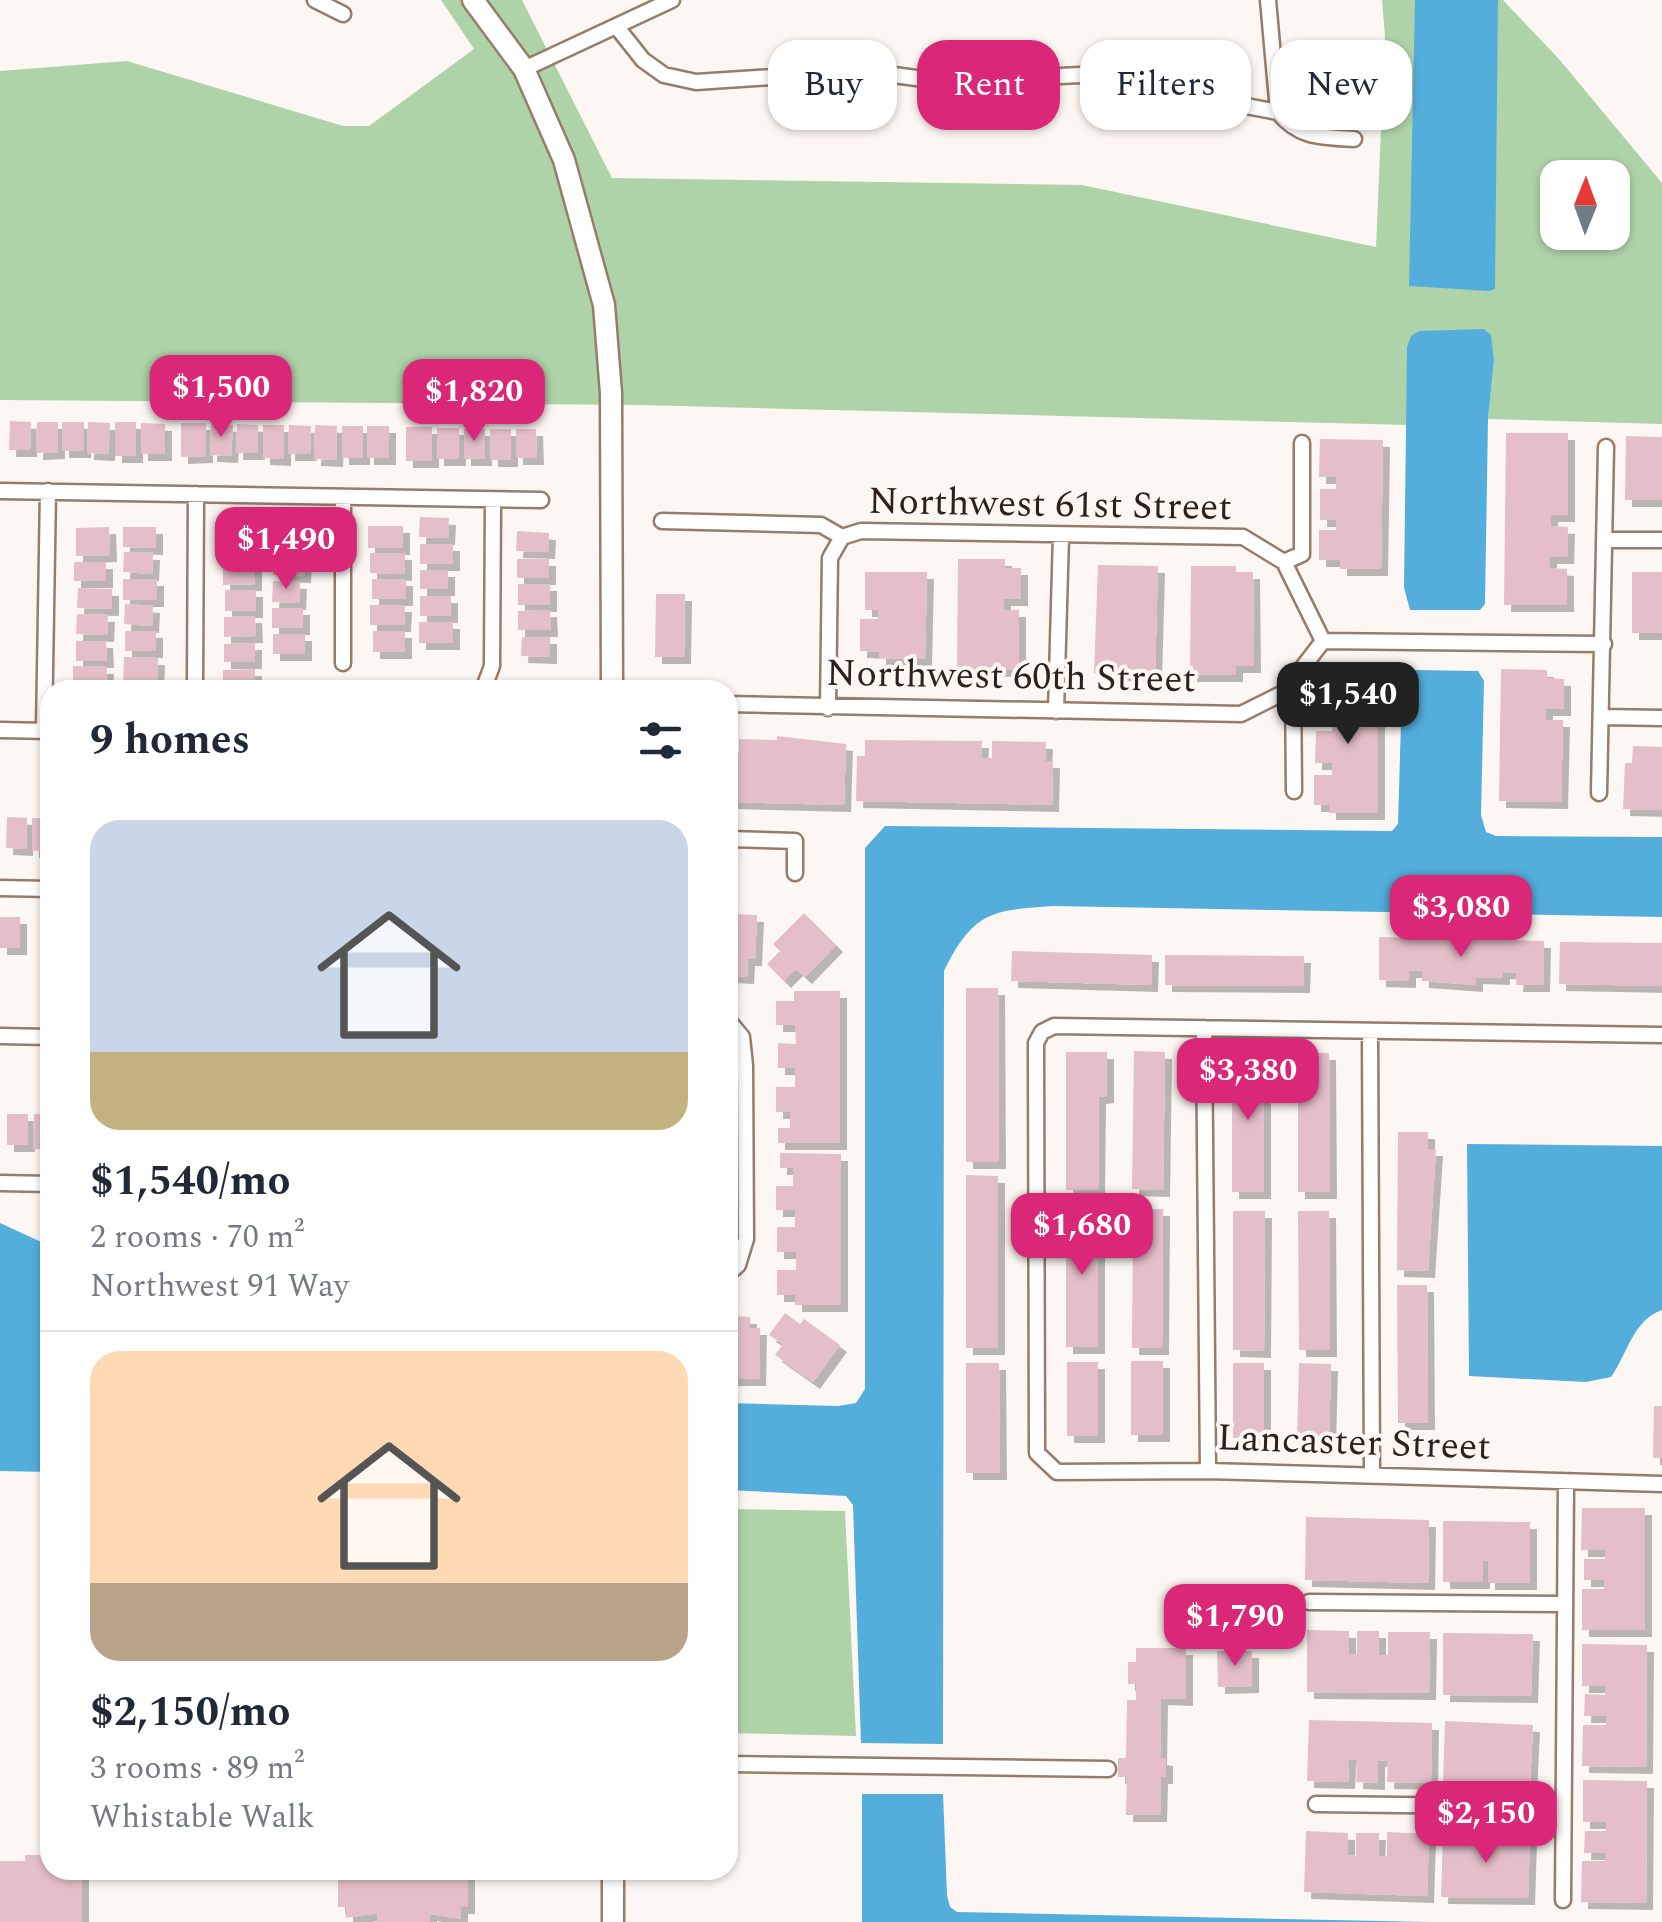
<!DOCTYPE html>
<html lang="en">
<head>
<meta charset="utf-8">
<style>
	:root { --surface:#fff; --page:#f2f2f3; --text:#1f2937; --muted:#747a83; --line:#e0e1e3; --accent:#db2777 }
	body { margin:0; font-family:Spectral,serif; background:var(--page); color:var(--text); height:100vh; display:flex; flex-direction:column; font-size:38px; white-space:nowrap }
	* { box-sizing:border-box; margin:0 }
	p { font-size:32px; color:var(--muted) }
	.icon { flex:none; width:55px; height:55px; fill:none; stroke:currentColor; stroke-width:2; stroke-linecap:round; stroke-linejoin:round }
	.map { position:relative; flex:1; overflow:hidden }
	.drawer { position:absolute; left:40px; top:680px; width:698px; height:1200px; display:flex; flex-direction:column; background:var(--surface); border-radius:30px; box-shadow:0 2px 8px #0004 }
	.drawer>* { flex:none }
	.guide { position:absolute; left:768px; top:40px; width:742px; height:90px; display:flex; gap:20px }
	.needle { width:65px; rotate:1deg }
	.buttons { position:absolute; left:1540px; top:160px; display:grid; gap:20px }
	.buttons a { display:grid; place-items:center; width:90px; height:90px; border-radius:20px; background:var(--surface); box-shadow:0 2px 8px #0004; font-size:50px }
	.price { position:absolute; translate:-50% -85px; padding:0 22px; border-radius:20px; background:var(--accent); color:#fff; font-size:32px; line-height:65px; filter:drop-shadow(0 2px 5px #0008) }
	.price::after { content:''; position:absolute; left:50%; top:60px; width:30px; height:22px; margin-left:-15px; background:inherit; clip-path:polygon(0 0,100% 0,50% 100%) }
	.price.current { background:#222; color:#fff }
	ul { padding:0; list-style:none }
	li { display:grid; align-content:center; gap:20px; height:530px; padding:0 50px }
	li+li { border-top:2px solid var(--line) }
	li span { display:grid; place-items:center; height:310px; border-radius:30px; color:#555 }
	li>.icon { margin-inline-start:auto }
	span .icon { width:180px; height:180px; fill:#fffc; stroke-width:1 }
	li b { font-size:42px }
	h2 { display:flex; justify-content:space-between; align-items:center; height:120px; padding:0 50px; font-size:42px }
	.pill { padding:0 35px; border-radius:30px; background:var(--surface); box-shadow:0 2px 8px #0004; font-size:35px; line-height:90px }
	.pill.current { background:var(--accent); color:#fff }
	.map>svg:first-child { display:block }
	.green { fill:#afd3a9; fill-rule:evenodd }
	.water { fill:#53aedb }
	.building { fill:#e4bfc9; filter:url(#shadow) }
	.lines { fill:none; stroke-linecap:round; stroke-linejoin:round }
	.street-casing { stroke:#987c6a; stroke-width:19 }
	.secondary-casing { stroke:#987c6a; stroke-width:25 }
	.street { stroke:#fff; stroke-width:14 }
	.secondary { stroke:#fff; stroke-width:20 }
	.labels { text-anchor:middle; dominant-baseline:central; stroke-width:8; stroke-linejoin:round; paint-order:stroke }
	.street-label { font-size:38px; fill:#2d211a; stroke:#fdf7f3 }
</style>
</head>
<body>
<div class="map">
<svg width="1662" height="1922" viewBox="0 0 1662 1922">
	<defs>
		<filter id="shadow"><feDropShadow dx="7" dy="7" stdDeviation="0" flood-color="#0004"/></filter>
	</defs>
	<rect width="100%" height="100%" fill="#fdf7f3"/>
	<path class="green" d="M441 0H522L612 178 1082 185 1376 247 1385 36 1382 0H1503L1559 59 1662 183V424L1488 419 1494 361 1411 336 1408 425 641 405 0 400V71L127 61 343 126H369L474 49ZM1558 178H1612V232H1558Z
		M728 1509 845 1511 856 1736 728 1733Z"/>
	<path class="water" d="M1415 0H1498L1495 289 1488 291 1409 286Z
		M1484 329 1491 335 1494 361 1488 419 1485 604 1480 610H1410L1404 588 1407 347 1411 336 1419 331Z
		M1415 670 1478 671 1484 681 1481 815 1486 832 1496 836 1662 837V917L1053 906C991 910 973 912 944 971L943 1744 861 1743 853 1505 846 1496 728 1490V1403L838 1406 856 1403 865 1389V848L885 826 1392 831 1398 824 1402 688 1406 676Z
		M1467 1144 1662 1146V1310C1633 1320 1628 1353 1611 1377L1586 1382 1469 1376Z
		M0 1223 50 1246V1472L0 1471Z
		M862 1794H943L947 1895 950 1907 957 1912 1429 1922H862Z"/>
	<path class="building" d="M10 421 31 422 30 450H9Z
		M37 422H58V452L36 453Z
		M62 422H84V451H62Z
		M88 422 110 423 108 454 87 453Z
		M115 422H136V456H115Z
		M141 423 165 424V454H141Z
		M181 423H206V456L181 457Z
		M211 424 233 425 231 456 210 455Z
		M237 424 258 425V453H236Z
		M263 425H284V459L263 458Z
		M289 425 311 426 310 454H288Z
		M315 425 337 426 336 460 314 459Z
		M342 426H363V458H342Z
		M367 426H389V458H367Z
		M406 427H432V461H406Z
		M437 428H459V459H437Z
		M464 429H485V459H464Z
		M490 429H511V460H491Z
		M516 429H536L537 458H516Z
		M1506 433H1568V515H1551V526L1568 527 1567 557H1550V568L1567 569V605H1504Z
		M1626 436 1662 437V500H1625Z
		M1320 439 1383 440 1381 569H1340V560H1319V530H1336V520H1320V489H1336V477H1319Z
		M420 517 449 518 448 538 419 537Z
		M368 526H403V548H368Z
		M109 527 110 555 76 556V528Z
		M123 527H156V548L123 547Z
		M272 529H299V549H272Z
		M255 531V563H220V532Z
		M517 531 549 533 548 552 516 551Z
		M420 544H453V564H420Z
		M124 552 153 553 152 574 123 572Z
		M370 553H405V574L370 573Z
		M273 555 305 556 304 576 273 575Z
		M517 559H549V578H517Z
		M958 559H1005V568H1021V599H1004V610H1019V670L957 669Z
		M74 562H106V581H74Z
		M223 565H255V584L223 585Z
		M1098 565 1158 566 1155 675 1094 673Z
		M1191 566H1236V572H1253L1254 666H1236V675H1190Z
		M420 570H448V589H420Z
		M865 572H927L925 659 879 658V652L860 651V619H878V610H865Z
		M1632 572H1662V633H1632Z
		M123 579H157V600H123Z
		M372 579H406V599H372Z
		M273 581 300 582 299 603 272 602Z
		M518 584H550V605H518Z
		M78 588 112 589V609L77 608Z
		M225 590H256V611H225Z
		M656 594H685L684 657H655Z
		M420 596H451V616H420Z
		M125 604 153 606 152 626 124 624Z
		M370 605H405L404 625H370Z
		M272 608H303V628H272Z
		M550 610 551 630H518V611Z
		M77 614 108 615 107 635 76 634Z
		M255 616 256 636 224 637V617Z
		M419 622H453V643H419Z
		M125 631H156V651H125Z
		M373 631H405V652H373Z
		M273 634H305V654H273Z
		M522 637H550V657L521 656Z
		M76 641H106L107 661H76Z
		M255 643V662H224V644Z
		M124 657 158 658 157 686 123 685Z
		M73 666 107 667 106 686 73 685Z
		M255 669V688L223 689V670Z
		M1501 669 1547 670V678L1564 679V709H1546V720H1563L1561 802 1499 801Z
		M1317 682H1378V813H1329V805H1314V775H1332V763H1315L1316 731H1332V720H1317Z
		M777 736 846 744 844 805 728 802V753H739V739L777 740Z
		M865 740 982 741 981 758H992V741L1046 742 1045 761H1053L1052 805 856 801 857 756H865Z
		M1633 746 1662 747V810L1623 809 1625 763H1632Z
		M7 817 27 818 26 849 6 848Z
		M32 818H50V850L32 851Z
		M804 913 836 945 805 977 796 969 784 981 767 964 780 951 773 944Z
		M728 914 757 915 755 959H748L747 977 728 976Z
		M0 917H20V948H0Z
		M1379 937 1544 941 1543 985H1516L1517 973 1503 972V978L1476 977V985L1422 981V971H1409V981L1379 980Z
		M1560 942 1662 943V986L1559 984Z
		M1012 951 1152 955 1151 985 1011 981Z
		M1165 955 1304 956 1303 986 1165 985Z
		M966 988H998L999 1162H966Z
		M794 991H840V1143H778V1128H790V1112H776V1087H795V1068H778V1043L796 1044 795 1025H776V1001H794Z
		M1134 1051 1165 1052 1163 1190 1132 1189Z
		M1066 1052H1107V1096L1099 1097 1098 1190H1066Z
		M1232 1053H1264V1192H1232Z
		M1298 1053H1329L1330 1192H1298Z
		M7 1114H28V1145H7Z
		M34 1114 50 1115V1150L33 1149Z
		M1398 1132H1428V1149H1436L1428 1271 1397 1270Z
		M780 1153 841 1154V1305H795V1295H777V1270H796V1252H777V1227H795V1210H776V1186H793V1168H780Z
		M966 1175 998 1176V1348H966Z
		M1066 1209H1098V1347H1066Z
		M1133 1209H1163L1162 1348H1132Z
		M1233 1211H1265L1264 1351 1233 1350Z
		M1298 1211H1329L1330 1350H1299Z
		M1397 1285H1427L1428 1423H1398Z
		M785 1313 800 1324 804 1319 840 1345 813 1382 775 1355 783 1344 769 1335Z
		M728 1316 750 1317V1328H760L759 1379H728Z
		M1131 1361H1163V1435H1131Z
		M1067 1362H1098V1436H1067Z
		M966 1363H999L1000 1473H966Z
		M1233 1363H1264V1438H1233Z
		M1299 1363 1331 1364 1329 1438 1297 1437Z
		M1654 1406H1662V1458H1653Z
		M1582 1508H1645V1630H1582V1589H1604V1580H1584V1559H1605V1550H1581Z
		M1306 1517 1429 1520 1428 1583 1305 1580Z
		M1443 1521 1530 1522V1583H1488V1561L1483 1560V1582H1443Z
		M1307 1630 1349 1631V1654H1357V1631H1379V1655H1388V1632H1430L1429 1693 1307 1692Z
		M1443 1633 1533 1634 1531 1696 1443 1695Z
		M1582 1644 1647 1645 1646 1767 1582 1766 1583 1725H1606L1607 1716H1584L1585 1694 1605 1695V1686H1582Z
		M1136 1648H1186V1699L1161 1698 1160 1758 1166 1759V1777H1161L1160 1815H1126L1127 1777H1118V1758H1126L1127 1700H1136V1684H1128V1662H1136Z
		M1217 1651H1252V1686L1218 1687Z
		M1309 1720 1432 1723 1431 1783 1387 1782 1388 1761 1378 1760V1783L1356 1782 1357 1760H1349L1348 1782 1307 1781Z
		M1445 1721 1533 1725 1530 1785 1443 1784Z
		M1583 1780 1647 1781 1646 1903 1581 1902 1582 1861H1605V1853H1584L1585 1831H1606V1822H1583Z
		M1306 1831 1348 1833V1855L1356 1856V1833H1379L1378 1856H1387V1832L1429 1834 1427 1896 1304 1892Z
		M1443 1835 1530 1836 1528 1898 1441 1897Z
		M25 1855H50V1870H82V1922H0V1861H25Z
		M338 1870H468V1907H461V1919L430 1914V1922H377V1913L346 1918V1907H338Z"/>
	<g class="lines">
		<g class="street-casing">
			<path id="street" d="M315 0 343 14
				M1268 0 1278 112
				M616 26 643 60 664 75 696 82 864 71 946 82 1080 75 1278 112C1299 138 1321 137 1354 139
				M524 69 672 0
				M0 491 541 500
				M343 498V663
				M662 521 821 525 842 537 861 531 1243 537 1284 562 1323 641
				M1606 540H1662
				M1284 562 1302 554V443
				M1323 641 1604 644
				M1293 681 1294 791
				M195 685 196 494
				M483 690 492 666 493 501
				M728 704 1241 714 1283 693 1323 641
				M828 708 830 558 842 537
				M1056 711 1061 535
				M1604 717 1662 718
				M0 730 49 731
				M44 731 48 491
				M1599 793 1606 447
				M728 839 795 841V873
				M0 888 50 889
				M728 1020 742 1037 745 1066 746 1239 738 1265 728 1274
				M1204 1028 1208 1471
				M1370 1031 1372 1475
				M1662 1035 1054 1026 1042 1032 1036 1043 1037 1453 1057 1472 1208 1471 1662 1484
				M0 1036 50 1037
				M0 1183 50 1184
				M1309 1602 1564 1604
				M728 1764 1108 1769
				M1316 1804 1561 1807
				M1563 1900 1566 1483"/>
		</g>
		<g class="secondary-casing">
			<path id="secondary" d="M473 0 524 69 564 160 604 305 611 393 612 690
				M613 1870V1922"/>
		</g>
		<use href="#street" class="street"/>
		<use href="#secondary" class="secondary"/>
	</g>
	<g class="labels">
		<g class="street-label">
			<text transform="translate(1050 505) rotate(1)">Northwest 61st Street</text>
			<text transform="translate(1011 677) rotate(1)">Northwest 60th Street</text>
			<text transform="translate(1354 1443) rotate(2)">Lancaster Street</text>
		</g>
	</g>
</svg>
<div class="buttons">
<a><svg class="needle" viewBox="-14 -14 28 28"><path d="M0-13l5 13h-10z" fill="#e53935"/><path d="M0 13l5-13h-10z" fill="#747a83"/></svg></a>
</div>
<b class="price" style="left:221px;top:440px">$1,500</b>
<b class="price" style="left:474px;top:444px">$1,820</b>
<b class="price" style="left:286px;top:592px">$1,490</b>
<b class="price current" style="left:1348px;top:747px">$1,540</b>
<b class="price" style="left:1461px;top:960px">$3,080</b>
<b class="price" style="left:1248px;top:1123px">$3,380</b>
<b class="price" style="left:1082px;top:1278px">$1,680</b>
<b class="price" style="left:1235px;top:1669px">$1,790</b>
<b class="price" style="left:1486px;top:1866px">$2,150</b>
<div class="guide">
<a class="pill">Buy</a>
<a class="pill current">Rent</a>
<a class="pill">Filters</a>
<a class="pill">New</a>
</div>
<section class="drawer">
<h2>9 homes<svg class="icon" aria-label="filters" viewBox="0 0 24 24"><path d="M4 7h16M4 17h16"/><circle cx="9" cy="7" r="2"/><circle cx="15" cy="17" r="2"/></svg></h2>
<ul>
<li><span style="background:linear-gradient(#c9d6e8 75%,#c2b280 0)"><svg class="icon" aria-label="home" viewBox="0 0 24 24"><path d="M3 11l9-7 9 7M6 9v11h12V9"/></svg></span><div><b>$1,540/mo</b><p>2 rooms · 70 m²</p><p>Northwest 91 Way</p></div></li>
<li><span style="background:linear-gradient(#ffd9b3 75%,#b9a48a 0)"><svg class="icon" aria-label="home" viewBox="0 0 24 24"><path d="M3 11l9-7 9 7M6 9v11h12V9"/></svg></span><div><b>$2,150/mo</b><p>3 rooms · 89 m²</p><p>Whistable Walk</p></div></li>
</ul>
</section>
</div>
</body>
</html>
